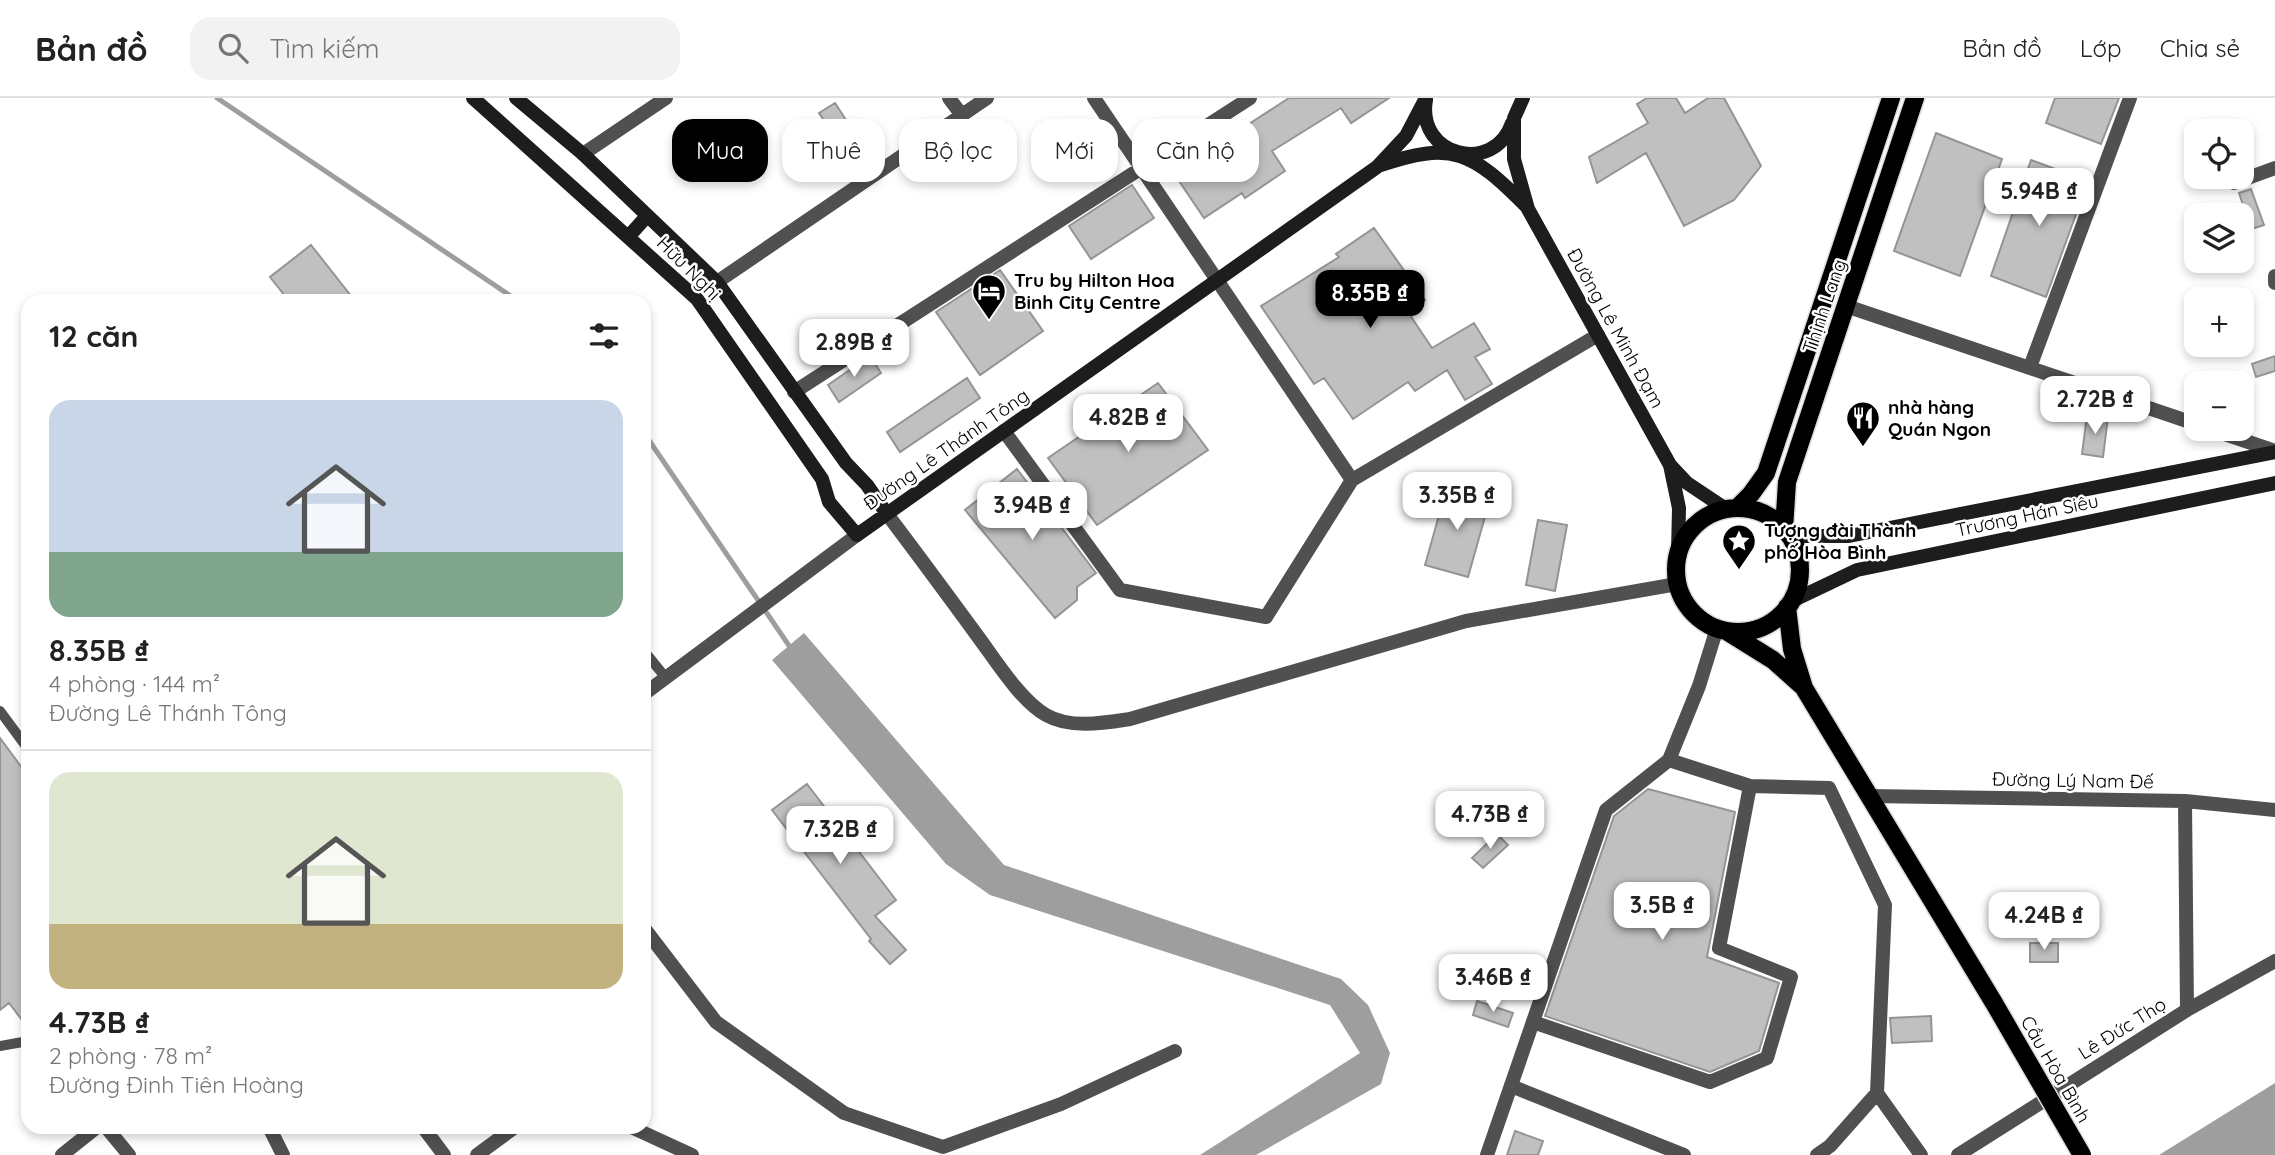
<!DOCTYPE html>
<html lang="vi">
<head>
<meta charset="utf-8">
<style>
	:root { --surface:#fff; --page:#f2f2f2; --text:#222; --muted:#767676; --line:#e0e0e0; --accent:#000 }
	body { margin:0; font-family:Quicksand,sans-serif; background:var(--page); color:var(--text); height:100vh; display:flex; flex-direction:column; font-size:26px; white-space:nowrap }
	* { box-sizing:border-box; margin:0 }
	p { font-size:23px; color:var(--muted) }
	.icon { flex:none; width:38px; height:38px; fill:none; stroke:currentColor; stroke-width:2; stroke-linecap:round; stroke-linejoin:round }
	.map { position:relative; flex:1; overflow:hidden }
	.details { position:absolute; left:21px; top:196px; width:630px; height:840px; display:flex; flex-direction:column; background:var(--surface); border-radius:21px; box-shadow:0 4px 10px #0003 }
	.details>* { flex:none }
	.guide { position:absolute; left:672px; top:21px; width:665px; height:63px; display:flex; gap:14px }
	.tools { position:absolute; left:2184px; top:21px; display:grid; gap:14px }
	.tools a { display:grid; place-items:center; width:70px; height:70px; border-radius:14px; background:var(--surface); box-shadow:0 4px 10px #0003; font-size:35px }
	.price { position:absolute; translate:-50% -60px; padding:0 16px; border-radius:14px; background:#fff; color:#222; font-size:23px; line-height:46px; filter:drop-shadow(0 2px 4px #0008) }
	.price::after { content:''; position:absolute; left:50%; top:42px; width:21px; height:16px; margin-left:-10px; background:inherit; clip-path:polygon(0 0,100% 0,50% 100%) }
	.price.on { background:var(--accent); color:#fff }
	ul { padding:0; list-style:none }
	li { display:grid; align-content:center; gap:14px; height:371px; padding:0 28px }
	li+li { border-top:2px solid var(--line) }
	li span { display:grid; place-items:center; height:217px; border-radius:21px; color:#555 }
	li>.icon { margin-inline-start:auto }
	span .icon { width:126px; height:126px; fill:#fffc; stroke-width:1 }
	li b { font-size:30px }
	h2 { display:flex; justify-content:space-between; align-items:center; height:84px; padding:0 28px; font-size:30px }
	.tag { padding:0 24px; border-radius:21px; background:var(--surface); box-shadow:0 4px 10px #0003; font-size:24px; line-height:63px }
	.tag.on { background:var(--accent); color:#fff }
	header { display:flex; align-items:center; gap:42px; box-sizing:border-box; height:98px; padding:0 35px; background:var(--surface); border-bottom:2px solid var(--line) }
	header strong { font-size:33px }
	nav { display:flex; gap:38px; margin-inline-start:auto; font-size:24px }
	.search { width:490px; height:63px; background:var(--page); display:flex; align-items:center; gap:18px; box-sizing:border-box; padding:0 24px; border-radius:21px; color:var(--muted); font-size:26px }
	.map>svg:first-child { display:block }
	.water { fill:#9e9e9e }
	.lines { fill:none; stroke-linecap:round; stroke-linejoin:round }
	.stream { stroke:#9e9e9e; stroke-width:5 }
	.building { fill:#c0c0c0; stroke:#949494; stroke-width:2 }
	.primary-casing { stroke:#dbdbdb; stroke-width:21 }
	.service { stroke:#505050; stroke-width:10 }
	.minor { stroke:#505050; stroke-width:14 }
	.tertiary { stroke:#505050; stroke-width:14 }
	.secondary { stroke:#1d1d1d; stroke-width:14 }
	.primary { stroke:#000; stroke-width:18 }
	.primary-bridge-casing { stroke:#dbdbdb; stroke-width:21; stroke-linecap:butt }
	.primary-bridge { stroke:#000; stroke-width:18 }
	.labels { text-anchor:middle; dominant-baseline:central; stroke-width:5; stroke-linejoin:round; paint-order:stroke }
	.street-label { font-size:19px; fill:#000; stroke:#fff }
	.poi-label { font-size:19px; font-weight:bold; fill:#000; stroke:#fff; text-anchor:start }
</style>
</head>
<body>
<header>
<strong>Bản đồ</strong>
<div class="search"><svg class="icon" aria-label="search" viewBox="0 0 24 24"><circle cx="10" cy="10" r="6"/><path d="M15 15l6 6"/></svg>Tìm kiếm</div>
<nav><a>Bản đồ</a><a>Lớp</a><a>Chia sẻ</a></nav>
</header>
<div class="map">
<svg width="2275" height="1057" viewBox="0 0 2275 1057">
	<rect width="100%" height="100%" fill="#fff"/>
	<path class="water" d="M804 535 1004 767 1341 881 1368 907 1390 955 1381 986 1256 1057H1200L1360 955 1330 907 990 797 946 766 772 562Z
		M2275 985V1057H2159Z"/>
	<g class="lines">
		<path class="stream" d="M217 0 518 203
			M644 335 792 552"/>
	</g>
	<path class="building" d="M1289 0H1389L1351 25 1341 10 1272 53 1285 73 1245 100 1242 95 1204 120 1167 65 1205 40 1212 50Z
		M1647 0H1676L1685 15 1708 0H1724L1761 68 1734 102 1684 128 1646 55 1597 85 1589 59 1648 25 1637 6Z
		M2055 0H2119L2101 46 2046 25Z
		M835 5 848 25 837 32 848 49 830 60 820 45 812 50 805 37 825 24 819 15Z
		M1936 35 2002 61 1960 178 1894 153Z
		M2031 62 2088 83 2046 199 1991 178Z
		M1132 87 1154 120 1091 161 1069 128Z
		M2251 91 2264 127 2251 131 2239 95Z
		M1374 130 1425 202 1408 214 1432 250 1474 225 1490 251 1475 259 1492 286 1465 302 1447 272 1415 293 1408 284 1353 321 1324 280 1314 286 1261 208 1339 159 1336 156Z
		M311 147 355 203H289L270 179Z
		M1000 172 1043 233 980 277 936 214Z
		M870 258 881 275 839 304 828 287Z
		M2275 258V273L2256 279 2252 266Z
		M967 280 980 300 900 354 887 334Z
		M1158 285 1208 352 1097 427 1048 360Z
		M2087 317 2108 319 2103 359 2082 356Z
		M1017 371 1096 475 1077 489V502L1055 520 965 412Z
		M1447 389 1490 401 1468 479 1425 467Z
		M1538 422 1567 427 1555 493 1526 487Z
		M0 640 28 678V930L9 905 0 912Z
		M807 686 896 802 875 818 906 852 890 866 869 843 871 841 772 712Z
		M1648 691 1735 714 1707 859 1779 885 1759 953 1710 974 1545 918 1614 718Z
		M1497 736 1508 747 1483 770 1472 760Z
		M2030 845H2058V864H2030Z
		M1477 903 1513 915 1508 929 1473 917Z
		M1931 918 1932 943 1892 945 1890 920Z
		M1515 1033 1543 1043 1538 1057H1507Z"/>
	<g class="lines">
		<g class="primary-casing">
			<path id="primary" d="M1737 410 1751 396 1766 375 1891 0
				M1676 472a62 62 0 1 1 124 0a62 62 0 1 1-124 0Z
				M1784 431 1787 384 1915 0
				M1787 509 1792 551 1804 590 1994 905
				M1728 534 1773 562 1801 587"/>
		</g>
		<path class="service" d="M644 553 666 580
			M0 613 28 651
			M0 948 28 943"/>
		<path class="minor" d="M949 0 961 16
			M583 56 666 0
			M2234 85 2275 70
			M2275 178V185
			M717 184 987 0
			M1846 208 2196 326
			M2030 269 2130 0
			M794 294 1250 0
			M2210 331 2275 353
			M1004 333 1120 492 1266 519 1352 382 1094 0
			M1352 382 1598 237
			M887 416C918 457 949 499 979 540 996 563 1021 603 1046 617 1070 631 1104 625 1130 621L1466 523 1677 486
			M1750 688 1829 690 1885 807 1877 995 1921 1057
			M1869 698 2185 703 2275 712
			M2185 703 2187 912
			M644 830 716 924 844 1015 943 1049 1061 1006 1175 953
			M1533 924 1710 984 1767 960 1791 879 1719 850 1750 688 1669 662
			M1511 988 1684 1057
			M106 1029 129 1057
			M269 1029 283 1057
			M423 1029 444 1057
			M631 1029 692 1057
			M477 1057 515 1029
			M1817 1057 1830 1048 1877 995
			M1958 1057 2187 912 2275 863"/>
		<path class="tertiary" d="M644 596 857 437
			M62 1057 97 1029
			M1487 1057 1606 712 1669 662 1699 588 1717 530"/>
		<path class="secondary" d="M473 0 697 201 822 381 829 404 857 437 1377 69 1406 38 1426 0
			M516 0 583 56 717 184 846 365 867 387 887 416
			M1523 0 1514 20V61L1528 111 1670 367 1679 410 1678 455
			M1426 2C1416 58 1494 78 1512 25
			M1378 68C1453 42 1472 54 1526 108
			M629 138 647 118
			M1671 368 1687 385 1726 411
			M1790 438H1849L2275 354
			M1792 503 1857 472 2275 385"/>
		<use href="#primary" class="primary"/>
		<g class="primary-bridge-casing">
			<path id="primary-bridge" d="M1994 905 2082 1057"/>
		</g>
		<use href="#primary-bridge" class="primary-bridge"/>
	</g>
	<defs>
		<g id="hotel-pin" transform="scale(1.75)"><path d="M0 17L-7.5 6A9.5 9.5 0 1 1 7.5 6Z" fill="#000" stroke="#fff"/><path d="M-6-4.5h1.5V1H6V5H4.5V3h-9V5H-6ZM-4 0a1.8 1.8 0 1 1 3.6 0ZM.5 0V-2.5h3Q6-2.5 6 0Z" fill="#fff"/></g>
		<g id="restaurant-pin" transform="scale(1.75)"><path d="M0 17L-7.5 6A9.5 9.5 0 1 1 7.5 6Z" fill="#000" stroke="#fff"/><path d="M-5-6h1v4h1v-4h1v4h1v-4h1v5L-1.5 .5V6h-2V.5L-5-1ZM5-6V6H3V1.5H1.5Q1.5-4 5-6Z" fill="#fff"/></g>
		<g id="sight-pin" transform="scale(1.75)"><path d="M0 17L-7.5 6A9.5 9.5 0 1 1 7.5 6Z" fill="#000" stroke="#fff"/><path d="M0-6L1.8-2.2L6-1.7L2.9 1.2L3.7 5.4L0 3.3L-3.7 5.4L-2.9 1.2L-6-1.7L-1.8-2.2Z" fill="#fff"/></g>
	</defs>
	<g fill-rule="evenodd">
		<use href="#hotel-pin" x="989" y="193"/>
		<use href="#restaurant-pin" x="1863" y="320"/>
		<use href="#sight-pin" x="1739" y="443"/>
	</g>
	<g class="labels">
		<g class="street-label">
			<text transform="translate(689 170) rotate(45)">Hữu Nghị</text>
			<text transform="translate(1824 208) rotate(-71)">Thịnh Lang</text>
			<text transform="translate(1616 230) rotate(61)">Đường Lê Minh Đạm</text>
			<text transform="translate(946 351) rotate(-35)">Đường Lê Thánh Tông</text>
			<text transform="translate(2027 417) rotate(-12)">Trương Hán Siêu</text>
			<text transform="translate(2073 682) rotate(1)">Đường Lý Nam Đế</text>
			<text transform="translate(2122 930) rotate(-32)">Lê Đức Thọ</text>
			<text transform="translate(2056 971) rotate(60)">Cầu Hòa Bình</text>
		</g>
		<g class="poi-label">
			<text x="1014" y="182">Tru by Hilton Hoa<tspan x="1014" dy="22">Binh City Centre</tspan></text>
			<text x="1888" y="309">nhà hàng<tspan x="1888" dy="22">Quán Ngon</tspan></text>
			<text x="1764" y="432">Tượng đài Thành<tspan x="1764" dy="22">phố Hòa Bình</tspan></text>
		</g>
	</g>
</svg>
<div class="tools">
<a><svg class="icon" aria-label="locate" viewBox="0 0 24 24"><circle cx="12" cy="12" r="6"/><path d="M12 2v4M12 18v4M2 12h4M18 12h4"/></svg></a>
<a><svg class="icon" aria-label="layers" viewBox="0 0 24 24"><path d="M12 4l9 5-9 5-9-5zM3 14l9 5 9-5"/></svg></a>
<a>+</a>
<a>−</a>
</div>
<b class="price" style="left:2039px;top:130px">5.94B ₫</b>
<b class="price on" style="left:1370px;top:232px">8.35B ₫</b>
<b class="price" style="left:854px;top:281px">2.89B ₫</b>
<b class="price" style="left:2095px;top:338px">2.72B ₫</b>
<b class="price" style="left:1128px;top:356px">4.82B ₫</b>
<b class="price" style="left:1457px;top:434px">3.35B ₫</b>
<b class="price" style="left:1032px;top:444px">3.94B ₫</b>
<b class="price" style="left:1490px;top:753px">4.73B ₫</b>
<b class="price" style="left:840px;top:768px">7.32B ₫</b>
<b class="price" style="left:1662px;top:844px">3.5B ₫</b>
<b class="price" style="left:2044px;top:854px">4.24B ₫</b>
<b class="price" style="left:1493px;top:916px">3.46B ₫</b>
<div class="guide">
<a class="tag on">Mua</a>
<a class="tag">Thuê</a>
<a class="tag">Bộ lọc</a>
<a class="tag">Mới</a>
<a class="tag">Căn hộ</a>
</div>
<section class="details">
<h2>12 căn<svg class="icon" aria-label="filters" viewBox="0 0 24 24"><path d="M4 7h16M4 17h16"/><circle cx="9" cy="7" r="2"/><circle cx="15" cy="17" r="2"/></svg></h2>
<ul>
<li><span style="background:linear-gradient(#c9d6e8 70%,#7fa58c 0)"><svg class="icon" aria-label="home" viewBox="0 0 24 24"><path d="M3 11l9-7 9 7M6 9v11h12V9"/></svg></span><div><b>8.35B ₫</b><p>4 phòng · 144 m²</p><p>Đường Lê Thánh Tông</p></div></li>
<li><span style="background:linear-gradient(#dfe7d0 70%,#c2b280 0)"><svg class="icon" aria-label="home" viewBox="0 0 24 24"><path d="M3 11l9-7 9 7M6 9v11h12V9"/></svg></span><div><b>4.73B ₫</b><p>2 phòng · 78 m²</p><p>Đường Đinh Tiên Hoàng</p></div></li>
</ul>
</section>
</div>
</body>
</html>
